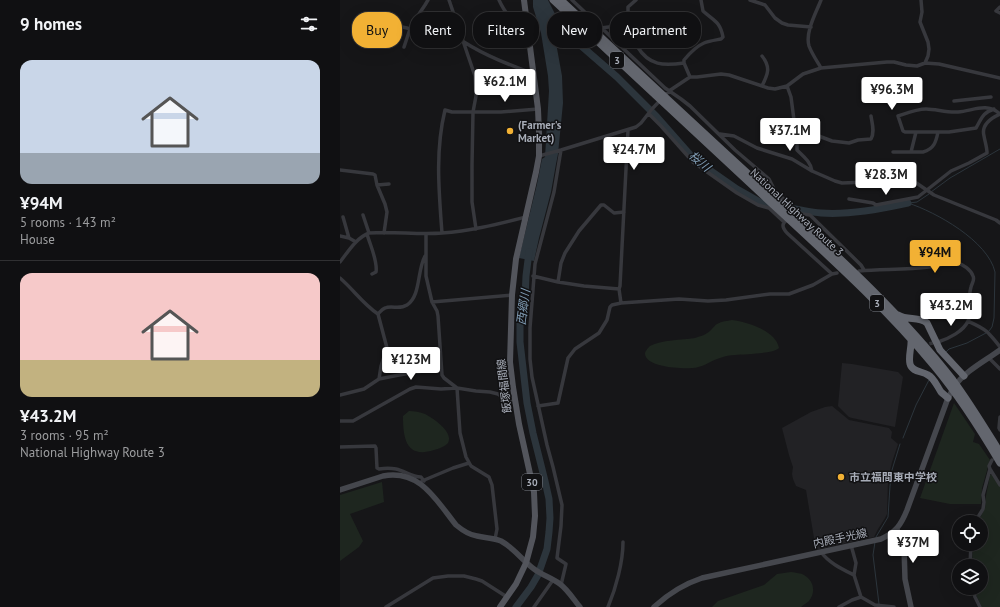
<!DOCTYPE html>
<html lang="en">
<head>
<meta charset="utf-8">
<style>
	:root { --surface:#101012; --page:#19191b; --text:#f1f3f6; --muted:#9c9d9f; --line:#303032; --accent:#f2b134 }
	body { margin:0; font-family:"PT Sans","Noto Sans JP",sans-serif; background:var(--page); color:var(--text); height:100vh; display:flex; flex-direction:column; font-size:15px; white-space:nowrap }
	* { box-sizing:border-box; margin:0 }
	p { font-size:13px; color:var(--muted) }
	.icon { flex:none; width:22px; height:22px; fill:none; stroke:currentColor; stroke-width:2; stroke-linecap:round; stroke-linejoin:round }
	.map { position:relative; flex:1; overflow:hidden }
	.panel { display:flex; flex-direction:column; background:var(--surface); width:340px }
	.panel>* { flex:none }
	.banner { position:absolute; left:12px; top:12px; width:380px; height:36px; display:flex; gap:8px }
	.tools { position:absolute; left:612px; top:515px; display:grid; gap:8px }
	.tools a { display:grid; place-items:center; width:36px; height:36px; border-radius:50%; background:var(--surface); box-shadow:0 4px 16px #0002,0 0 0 1px var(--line); font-size:20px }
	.price { position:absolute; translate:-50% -34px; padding:0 9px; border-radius:4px; background:#fff; color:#222; font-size:13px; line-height:26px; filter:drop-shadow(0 1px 2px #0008) }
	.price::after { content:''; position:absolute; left:50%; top:24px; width:12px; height:9px; margin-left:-6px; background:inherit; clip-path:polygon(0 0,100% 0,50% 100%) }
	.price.current { background:var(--accent); color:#111 }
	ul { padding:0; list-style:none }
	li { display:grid; align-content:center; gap:8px; height:212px; padding:0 20px }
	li+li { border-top:1px solid var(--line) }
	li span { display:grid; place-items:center; height:124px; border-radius:12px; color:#555 }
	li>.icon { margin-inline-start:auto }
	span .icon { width:72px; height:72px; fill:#fffc; stroke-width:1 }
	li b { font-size:17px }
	h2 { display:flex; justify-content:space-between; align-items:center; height:48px; padding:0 20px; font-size:17px }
	.pill { padding:0 14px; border-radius:16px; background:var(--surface); box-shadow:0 4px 16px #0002,0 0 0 1px var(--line); font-size:14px; line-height:36px }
	.pill.current { background:var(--accent); color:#111 }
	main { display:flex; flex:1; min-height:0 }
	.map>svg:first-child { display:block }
	.built { fill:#222225 }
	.green { fill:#1e261f }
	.water { fill:#2c353c }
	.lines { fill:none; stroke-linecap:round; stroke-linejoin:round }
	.stream { stroke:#2c353c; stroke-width:1 }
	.river { stroke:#2c353c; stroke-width:7 }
	.street-tunnel { stroke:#333438; stroke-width:3.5; stroke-dasharray:3.5 2; stroke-linecap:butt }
	.street { stroke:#37383d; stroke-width:3.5 }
	.secondary { stroke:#45474d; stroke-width:5.5 }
	.primary { stroke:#53555c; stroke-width:6 }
	.highway { stroke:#63666e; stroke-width:7 }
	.poi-dot { fill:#f2b134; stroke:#111113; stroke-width:1.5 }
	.labels { text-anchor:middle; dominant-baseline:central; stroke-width:3; stroke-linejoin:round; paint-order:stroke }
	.shield { fill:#111113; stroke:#7b7e86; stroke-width:1 }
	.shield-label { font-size:10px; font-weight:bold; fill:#a8adb8 }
	.poi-label { font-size:11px; font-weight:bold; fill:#a8adb8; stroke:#111113; text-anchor:start }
	.street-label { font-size:11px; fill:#a8adb8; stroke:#111113 }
	.water-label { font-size:12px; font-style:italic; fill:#7f9bb3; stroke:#111113 }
</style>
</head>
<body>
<main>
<section class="panel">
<h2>9 homes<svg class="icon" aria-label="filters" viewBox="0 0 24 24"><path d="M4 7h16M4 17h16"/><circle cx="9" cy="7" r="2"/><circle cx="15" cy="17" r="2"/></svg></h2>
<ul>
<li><span style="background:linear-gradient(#c9d6e8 75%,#9aa5b1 0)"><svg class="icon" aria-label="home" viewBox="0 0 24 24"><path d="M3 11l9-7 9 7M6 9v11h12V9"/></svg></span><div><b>¥94M</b><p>5 rooms · 143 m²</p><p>House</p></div></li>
<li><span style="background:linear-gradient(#f6c9c9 70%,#c2b280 0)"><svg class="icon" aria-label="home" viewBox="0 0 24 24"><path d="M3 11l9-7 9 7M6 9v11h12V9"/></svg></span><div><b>¥43.2M</b><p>3 rooms · 95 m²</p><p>National Highway Route 3</p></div></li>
</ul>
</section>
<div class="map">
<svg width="660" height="607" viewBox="0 0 660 607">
	<rect width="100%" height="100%" fill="#161618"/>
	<path class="built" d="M502 363 512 364 558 372 563 377 555 427 512 418 509 417 498 406Z
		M492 406 509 420 549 428 552 432 551 438 558 444 552 462 548 480 547 514 545 518 538 529 534 537 476 550 466 490 456 486 453 479 452 474 453 467 449 455 442 428 471 412 485 407Z"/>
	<path class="green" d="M392 320C408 322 436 331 439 348 433 354 405 354 395 355 390 355 385 356 380 358 370 361 362 368 352 368 341 369 306 367 305 354 305 351 308 348 310 346 321 340 342 340 355 338 361 336 366 335 371 330 373 328 375 325 377 324 382 321 387 321 392 320Z
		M614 403 635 434 633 442 639 444 650 460 642 488 641 504H610L580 498Z
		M69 411C74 411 80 412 85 414 93 418 114 432 108 443 106 446 98 449 94 450 66 459 63 438 63 416Z
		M650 475H652L660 487V607H642L637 597 635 588H641V566H632L633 544H641V522H638L645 508 646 496Z
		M42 482 44 502 10 514 23 541 19 547 0 561V495Z
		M451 572C456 573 461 573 464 575 474 581 476 592 469 601 467 603 463 605 461 607H372L378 601 424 585 437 574Z"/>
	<path class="water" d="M193 0H208L217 18 226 28 223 32 214 22 212 21 222 76 223 103 218 154 216 164 211 192 199 238 194 261 179 258 197 184 202 159 205 157 209 91 208 76 201 33 193 7Z"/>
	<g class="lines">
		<path class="stream" d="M591 192 610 178 660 149
			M568 203C596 212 648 241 655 272L654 318 652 327 649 331
			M569 203 577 202 589 194
			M606 352 609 349 627 343 646 333
			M563 438 576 405 589 380
			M536 537 548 517 550 486 552 470 560 444
			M535 542 533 555 539 604"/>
		<path class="river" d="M218 23 231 37 277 77 317 117 354 159 397 189 420 202 436 206
			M447 208C458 209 469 212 481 213 510 215 540 209 568 203
			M176 607 191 587 198 575 207 549 209 532 210 518 209 499 205 481 193 433 187 403 180 342V315L185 298 186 276 189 252"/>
		<path class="street-tunnel" d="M584 345 597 342"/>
		<path class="street" d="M109 0 135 76 136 96 133 112 132 165V202L136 229
			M159 0C165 13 172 23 187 24
			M232 0 325 88 341 99 350 106 395 150 429 179 435 191 449 204 456 213
			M410 0 425 5 435 18 442 23 448 25 471 27
			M481 0C476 13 465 32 469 46 472 54 477 61 481 68
			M581 0 582 12 580 22 588 42 589 49 588 56 585 63
			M660 7 656 11 660 13
			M284 25 288 20V7L296 0
			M261 28 284 25C288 29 291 33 294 37 295 40 296 43 297 46 309 66 324 66 344 63
			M50 41 54 27C59 25 65 28 71 29
			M124 42C146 56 170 65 194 74
			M64 47 71 26 85 5 88 0
			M422 56C431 67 428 74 422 86
			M350 77 344 63V60C349 54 357 46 364 43 369 41 376 40 381 39L383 37C380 21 374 21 363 11L361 0
			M447 86 451 97 454 120 456 125 460 129 492 141 509 143 518 140 531 139C535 132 532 123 531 116
			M614 101 651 97
			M654 109C642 113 642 118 636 128L609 132H565L563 131 558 116C567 113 577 109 586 109 596 109 607 113 618 112 633 111 646 102 660 114
			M309 114 321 126 353 162 397 193 418 205 429 208 444 222
			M460 129 457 143V150C463 156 471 162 472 171
			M380 134 394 136 417 148 452 159 472 171 495 181 502 183 527 182 566 178 572 180 594 195 656 220 660 223
			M553 152H583C594 149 596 142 598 132
			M571 152 576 132
			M199 156 221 150 296 127 301 123 312 109 329 91 350 77H357L381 74 389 75 428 88 435 89 447 86 463 74 481 68 547 62H554L566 65 577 66 585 63 599 64 660 78
			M0 170 33 174 35 175 37 185 45 204 47 212 44 233
			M37 185 49 184
			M509 199 533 203 536 205 578 197 611 171 629 163 647 153C647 147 645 142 644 136 641 125 651 118 660 114
			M455 214 456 213 470 215 521 265 524 270
			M23 215 29 233
			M3 217 9 238
			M448 219C441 224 442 227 447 233L492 274
			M102 233C99 192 95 151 105 110L112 112H161L198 109
			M27 234C30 245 38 261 36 272L32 274
			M86 234V276L92 302 97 311 98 316 102 375 104 378 117 388 120 433 126 457 131 466 149 477 152 485 157 529 155 539
			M0 236 9 238 16 242
			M0 262C8 252 16 238 29 233 53 231 78 235 102 233 131 231 158 224 186 217
			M519 271C542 269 566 270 589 267 597 266 609 262 617 263 623 264 631 270 633 276 635 280 632 283 631 287 629 294 629 302 629 309 629 313 630 318 628 321 624 331 608 339 598 342
			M193 276 218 282 244 286 279 289
			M0 278C13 289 23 304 38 314L47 348 41 366 39 379
			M218 282 221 263 225 253 239 231 261 205H264L274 213 284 212
			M92 302 172 295
			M281 303 279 289 280 286 288 130
			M38 314C40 312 42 309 45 308 52 305 59 310 67 305 81 296 77 270 85 256
			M628 321C635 325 645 328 650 335 654 339 657 343 660 347
			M649 358 660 369
			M0 395 24 389 39 379 59 375 101 368
			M198 406 218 403 228 358 235 349 259 333 267 320 270 307 272 305 281 303 339 299 368 301 386 300 430 294H449L473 285 492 274 497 273
			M660 417 659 428 660 430
			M0 421H13L70 389 76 387 101 389 117 388 136 391 150 392 158 394 168 401 175 402
			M0 447 35 446 36 448 37 468 39 469C45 468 51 468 56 469 65 471 72 477 81 477L84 481
			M650 469 660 485
			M82 481 113 468 129 463
			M635 522 643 509 644 502 643 495 650 469 649 466 652 460
			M511 545 516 563 514 575 521 597 535 605 554 607
			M481 552C489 563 502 569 514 575
			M630 566 631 544
			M221 585 226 564 217 558 221 526 222 505 213 467 207 445 192 377 190 359V328L195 264 214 192 221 150
			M633 588 635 597 640 607
			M46 607 93 578 108 576H124L136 579 142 581 167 597
			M194 607 213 580
			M268 607C276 588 283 562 283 542
			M499 607 512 600 521 597"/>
		<path class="secondary" d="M0 490 43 476C80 469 96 500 116 525 122 530 129 535 137 536 145 538 154 538 161 541 174 548 182 560 194 569 202 575 212 578 220 584 228 590 234 600 240 607
			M557 530 563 540 564 547 565 579 571 607
			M314 607C328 594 344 584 362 578L541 539C556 532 561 525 567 510L608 398C610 395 612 390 614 387 625 371 645 361 660 350"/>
		<path class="primary" d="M160 607 176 584 186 563 193 537 195 516 194 492 179 424 173 387 170 362 172 295 176 259 196 172 199 156V133L198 109 184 0"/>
		<path class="highway" d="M213 0C281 63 349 127 417 190 478 247 541 302 594 366 619 396 640 429 660 463
			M221 0C289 63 356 126 424 188 490 249 558 309 613 380 630 403 645 428 660 452
			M558 315C567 321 579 316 587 323L600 350 624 376
			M571 338C572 347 568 356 570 364 572 372 582 371 588 375 594 378 597 386 601 392 603 394 606 396 608 398"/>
	</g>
	<g class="poi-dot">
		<circle cx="170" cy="131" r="4"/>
		<circle cx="501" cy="477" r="4"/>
	</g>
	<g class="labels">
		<g class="shield">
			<rect x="270" y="52" width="14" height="16" rx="3"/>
			<rect x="530" y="295" width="14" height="16" rx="3"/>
			<rect x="182" y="474" width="20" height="16" rx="3"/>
		</g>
		<g class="shield-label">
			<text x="277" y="60">3</text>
			<text x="537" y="303">3</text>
			<text x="192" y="482">30</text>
		</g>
		<g class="poi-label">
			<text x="178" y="125">(Farmer's<tspan x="178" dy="13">Market)</tspan></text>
			<text x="509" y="477">市立福間東中学校</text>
		</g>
		<g class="street-label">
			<text transform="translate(457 212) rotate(43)">National Highway Route 3</text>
			<text transform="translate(164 386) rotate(-97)">飯塚福間線</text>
			<text transform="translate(500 538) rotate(-12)">内殿手光線</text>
		</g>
		<g class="water-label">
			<text transform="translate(360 161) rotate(40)">桜川</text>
			<text transform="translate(183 307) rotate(-82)">西郷川</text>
		</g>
	</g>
</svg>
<div class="tools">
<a><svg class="icon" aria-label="locate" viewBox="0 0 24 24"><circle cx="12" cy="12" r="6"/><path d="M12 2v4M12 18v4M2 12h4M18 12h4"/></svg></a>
<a><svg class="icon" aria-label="layers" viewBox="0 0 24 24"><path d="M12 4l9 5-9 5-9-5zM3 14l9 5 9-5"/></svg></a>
</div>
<b class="price" style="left:165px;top:103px">¥62.1M</b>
<b class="price" style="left:552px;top:111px">¥96.3M</b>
<b class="price" style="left:450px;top:152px">¥37.1M</b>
<b class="price" style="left:294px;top:171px">¥24.7M</b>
<b class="price" style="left:546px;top:196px">¥28.3M</b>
<b class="price current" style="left:595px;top:274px">¥94M</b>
<b class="price" style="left:611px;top:327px">¥43.2M</b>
<b class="price" style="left:71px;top:381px">¥123M</b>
<b class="price" style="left:573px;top:564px">¥37M</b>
<div class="banner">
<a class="pill current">Buy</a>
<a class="pill">Rent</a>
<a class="pill">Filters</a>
<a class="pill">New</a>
<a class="pill">Apartment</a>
</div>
</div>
</main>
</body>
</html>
